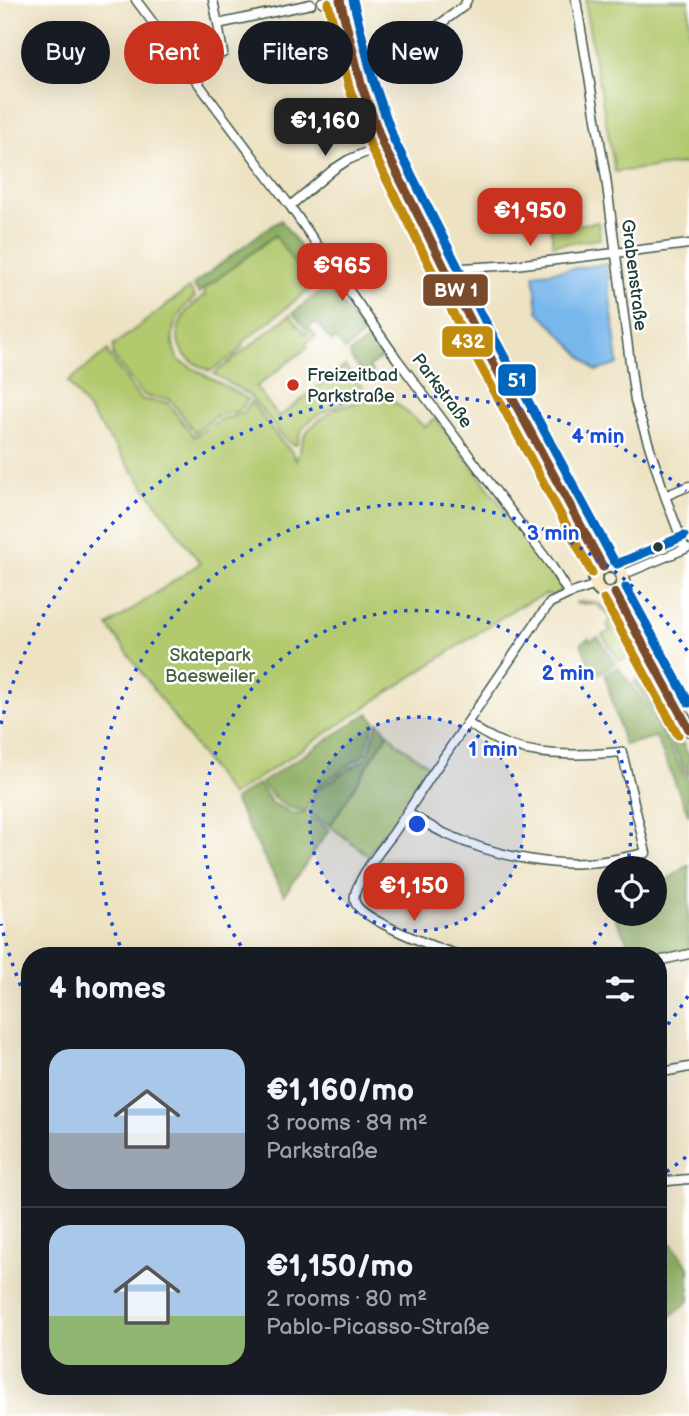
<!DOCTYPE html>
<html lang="en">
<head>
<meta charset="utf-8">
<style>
	:root { --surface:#171b24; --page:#242831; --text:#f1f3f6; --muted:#9ea1a6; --line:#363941; --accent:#c8321e }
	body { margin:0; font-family:"Balsamiq Sans",sans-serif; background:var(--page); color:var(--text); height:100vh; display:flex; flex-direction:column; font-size:26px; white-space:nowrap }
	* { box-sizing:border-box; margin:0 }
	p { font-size:23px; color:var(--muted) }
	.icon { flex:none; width:38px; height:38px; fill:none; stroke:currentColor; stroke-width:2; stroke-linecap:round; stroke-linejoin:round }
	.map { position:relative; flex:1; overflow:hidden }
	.side { position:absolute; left:21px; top:947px; width:646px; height:448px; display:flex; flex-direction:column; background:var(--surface); border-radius:28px; box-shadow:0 7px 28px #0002 }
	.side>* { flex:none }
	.guide { position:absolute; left:21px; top:21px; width:648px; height:63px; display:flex; gap:14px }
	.controls { position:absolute; left:597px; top:856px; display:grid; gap:14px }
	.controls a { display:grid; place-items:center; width:70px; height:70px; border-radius:50%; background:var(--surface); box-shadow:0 7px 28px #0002; font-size:35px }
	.price { position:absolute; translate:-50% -60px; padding:0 16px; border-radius:14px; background:var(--accent); color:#fff; font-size:23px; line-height:46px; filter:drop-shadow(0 2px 4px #0008) }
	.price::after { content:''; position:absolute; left:50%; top:42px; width:21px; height:16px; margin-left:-10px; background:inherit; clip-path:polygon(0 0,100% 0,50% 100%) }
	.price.on { background:#222; color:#fff }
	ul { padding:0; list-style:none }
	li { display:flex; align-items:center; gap:21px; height:175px; padding:0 28px }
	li+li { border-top:2px solid var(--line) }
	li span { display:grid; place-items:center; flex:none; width:196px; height:140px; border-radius:21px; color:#555 }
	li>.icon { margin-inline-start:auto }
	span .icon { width:84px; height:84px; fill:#fffc; stroke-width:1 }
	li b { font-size:30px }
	h2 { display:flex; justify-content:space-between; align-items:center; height:84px; padding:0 28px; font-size:30px }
	.pill { padding:0 24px; border-radius:32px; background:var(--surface); box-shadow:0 7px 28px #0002; font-size:24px; line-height:63px }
	.pill.on { background:var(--accent); color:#fff }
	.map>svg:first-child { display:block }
	.green { fill:#b2c96e; stroke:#688351; stroke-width:2 }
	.forest { fill:#8dad61; stroke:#56754a; stroke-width:2 }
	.water { fill:#78b7ec; stroke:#4c7a90; stroke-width:2 }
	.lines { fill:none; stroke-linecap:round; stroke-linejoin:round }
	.street-casing { stroke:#3e5649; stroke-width:11 }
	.secondary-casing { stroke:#3e5649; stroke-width:16 }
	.street { stroke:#fff; stroke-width:8 }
	.secondary { stroke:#f7e8c3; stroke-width:12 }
	.bus-1-casing { stroke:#fff; stroke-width:14 }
	.bus-2-casing { stroke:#fff; stroke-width:14 }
	.bus-3-casing { stroke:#fff; stroke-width:14 }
	.bus-1 { stroke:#7a4b2a; stroke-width:9 }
	.bus-2 { stroke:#c18c0d; stroke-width:9 }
	.bus-3 { stroke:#0065bd; stroke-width:9 }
	.ring { fill:none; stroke:#1d4ed8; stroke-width:3.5; stroke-dasharray:3.5 7 }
	.poi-dot { fill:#c8321e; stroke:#fff; stroke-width:2.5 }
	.bus-dot { fill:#1f3d34; stroke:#fff; stroke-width:2.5 }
	.labels { text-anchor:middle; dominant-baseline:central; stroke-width:5; stroke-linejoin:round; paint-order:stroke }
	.street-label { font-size:18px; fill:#1f3d34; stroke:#fff }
	.poi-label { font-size:18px; fill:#1f3d34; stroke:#fff; text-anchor:start }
	.park-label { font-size:18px; fill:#446042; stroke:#fff }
	.centre { fill:#1d4ed8; stroke:#fff; stroke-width:3.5 }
	.ring-label { font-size:21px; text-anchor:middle; font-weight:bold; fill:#1d4ed8; stroke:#fff; stroke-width:5; stroke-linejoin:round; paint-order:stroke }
	.line-badge { stroke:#fff; stroke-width:2.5 }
	.badge-label { font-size:19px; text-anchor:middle; font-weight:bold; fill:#fff }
</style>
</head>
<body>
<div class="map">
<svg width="689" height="1416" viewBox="0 0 689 1416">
	<rect width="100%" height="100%" fill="#fff"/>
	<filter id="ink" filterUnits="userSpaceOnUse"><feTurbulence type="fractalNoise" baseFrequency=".0143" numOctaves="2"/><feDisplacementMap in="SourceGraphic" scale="14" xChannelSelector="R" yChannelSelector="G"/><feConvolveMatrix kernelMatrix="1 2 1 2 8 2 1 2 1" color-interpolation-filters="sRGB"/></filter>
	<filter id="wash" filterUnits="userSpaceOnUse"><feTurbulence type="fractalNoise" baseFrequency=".00686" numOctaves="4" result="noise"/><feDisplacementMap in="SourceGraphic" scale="28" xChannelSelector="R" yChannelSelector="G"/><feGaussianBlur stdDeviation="1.57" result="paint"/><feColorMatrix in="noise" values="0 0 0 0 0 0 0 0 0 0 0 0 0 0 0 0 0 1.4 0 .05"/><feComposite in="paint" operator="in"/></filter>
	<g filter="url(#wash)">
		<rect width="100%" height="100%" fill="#ede2c2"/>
		<path class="green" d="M586 0H689V163L615 172 587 17Z
			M598 222 600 239 553 245 551 228Z
			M275 235 311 288 242 343 243 346 234 355 210 371C201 367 192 363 186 356 180 350 178 344 178 336 178 316 191 306 205 295V288Z
			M189 288 195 297C175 315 166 334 178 360L248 399 239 411 216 416 195 433 170 399 148 397 141 393 113 356V346Z
			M290 315 305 334 310 329 316 336 306 343 308 347 256 387 279 417 345 366 365 391C347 405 319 408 303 428 300 432 299 439 297 444L293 445 286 440 249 395 214 374Z
			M108 350 109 355 138 396 144 400 168 403 194 437 219 420 242 414 251 402 280 440 292 452 296 461 303 440 308 430 318 421 337 408 356 403 372 391 386 395 425 427 436 418 563 588 553 596 547 594 519 606 231 796 108 626 200 563 68 382Z
			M576 602C581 602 588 601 593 602 608 605 618 622 623 635 627 642 624 647 629 656L620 661 602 635 611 630 607 626 610 620 604 609H601L597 604H576Z
			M388 733 398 744 428 765 414 787 417 789 386 836 382 834 368 855 330 826Z"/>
		<path class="forest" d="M281 220 323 280 311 288 275 235 199 293 193 285 265 230Z
			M328 286 364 334 345 350 336 339 332 342 319 325 313 323 306 329 293 313Z
			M369 339 373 345 378 342 386 354 369 367 373 372 369 375H363L351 358 350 353Z
			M598 637 616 663 594 676 581 643 589 638 590 641Z
			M618 667 650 711 689 782V816L656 737 624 745 605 674Z
			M642 676 649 681 689 756V776L654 712 634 682Z
			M368 713 375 721 364 755 313 790 306 811C283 809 275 800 261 783Z
			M378 722 388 733 330 826 309 812 316 791 367 757Z
			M258 784 272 803 292 813 305 814 318 821 329 830 284 895 234 800Z
			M689 865V949L658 957 635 955 614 916 622 914H654L655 901 664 897 658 886Z
			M671 1243 689 1267V1301L658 1326V1245Z"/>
		<path class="water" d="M606 264 618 364 596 371 538 311 534 274Z"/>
	</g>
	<g filter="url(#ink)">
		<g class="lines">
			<g class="street-casing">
				<path id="street" d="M136 0 290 206 397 359 551 565 569 594
					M213 0 218 24 311 4
					M576 0 606 178 635 401 665 496 685 549
					M322 2 331 0
					M218 24 223 53
					M361 84 464 6 467 0
					M290 206 334 169 348 160 383 145
					M445 269 515 265 689 244
					M665 496 689 486
					M622 575 687 548
					M408 813C420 820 433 828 446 834 490 854 549 868 598 862 614 860 630 856 646 853L622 752C579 756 525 758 487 735 480 732 474 727 468 723
					M463 956C444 951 360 920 355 902 350 887 383 847 393 834 408 812 422 789 437 767 470 719 503 671 536 622L550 603 569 594 596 585
					M658 961 689 954
					M658 1073 689 1067
					M658 1182 689 1179"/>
			</g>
			<g class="secondary-casing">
				<path id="secondary" d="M340 0 361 84 383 145 473 325 603 567
					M595 580a14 14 0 1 1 28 0a14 14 0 1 1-28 0Z
					M615 593 689 729"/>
			</g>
			<use href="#street" class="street"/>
			<use href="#secondary" class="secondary"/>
			<g class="bus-1-casing">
				<path id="bus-1" d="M340 0 361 84 383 145 473 325 603 567
					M615 593 689 729"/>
			</g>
			<g class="bus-2-casing">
				<path id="bus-2" d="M328 3 349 87 372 150 462 331 592 573
					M604 599 678 735"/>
			</g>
			<g class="bus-3-casing">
				<path id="bus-3" d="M353 0 373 80 394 140 484 319 614 561
					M617 564 684 536
					M626 587 689 703"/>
			</g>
			<use href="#bus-1" class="bus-1"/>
			<use href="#bus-2" class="bus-2"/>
			<use href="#bus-3" class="bus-3"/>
		</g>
	</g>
	<circle cx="417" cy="824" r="107" fill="#1d4ed8" fill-opacity=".12"/>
	<g class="ring">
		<circle cx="417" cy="824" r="107"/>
		<path d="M611 914A214 214 0 0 1 587 954M247 954A214 214 0 1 1 627 867"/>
		<path d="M688 996A321 321 0 0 1 659 1035M124 955A321 321 0 0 1 688 652"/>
		<path d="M686 1157A428 428 0 0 1 659 1177M29 1005A428 428 0 0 1 1 924M1 724A428 428 0 0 1 686 491"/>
	</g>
	<circle class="poi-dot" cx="293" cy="385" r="7"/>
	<circle class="bus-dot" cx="658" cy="547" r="6"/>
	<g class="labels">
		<g class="street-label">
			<text transform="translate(634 275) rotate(83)">Grabenstraße</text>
			<text transform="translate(442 391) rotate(53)">Parkstraße</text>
		</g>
		<g class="poi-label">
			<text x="307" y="375">Freizeitbad<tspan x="307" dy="21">Parkstraße</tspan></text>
		</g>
		<g class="park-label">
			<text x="210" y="655">Skatepark<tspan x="210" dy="21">Baesweiler</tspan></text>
		</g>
	</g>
	<circle cx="417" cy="824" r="10" class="centre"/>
	<g class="ring-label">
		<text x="598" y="443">4 min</text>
		<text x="553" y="540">3 min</text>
		<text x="568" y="680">2 min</text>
		<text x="493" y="756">1 min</text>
	</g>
	<g class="line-badge">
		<rect x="422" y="273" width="67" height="34" rx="7" fill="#7a4b2a"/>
		<rect x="441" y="325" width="53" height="33" rx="7" fill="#c18c0d"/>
		<rect x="497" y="363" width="40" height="34" rx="7" fill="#0065bd"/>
	</g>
	<g class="badge-label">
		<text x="456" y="297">BW 1</text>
		<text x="468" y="348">432</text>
		<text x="517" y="387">51</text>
	</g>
</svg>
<div class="controls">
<a><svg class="icon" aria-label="locate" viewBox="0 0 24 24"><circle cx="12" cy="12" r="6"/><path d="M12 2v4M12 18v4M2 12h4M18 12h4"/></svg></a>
</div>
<b class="price on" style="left:325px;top:158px">€1,160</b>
<b class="price" style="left:530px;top:248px">€1,950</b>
<b class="price" style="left:342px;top:303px">€965</b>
<b class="price" style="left:414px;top:923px">€1,150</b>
<div class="guide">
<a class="pill">Buy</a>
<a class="pill on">Rent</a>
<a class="pill">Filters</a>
<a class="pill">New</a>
</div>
<section class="side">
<h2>4 homes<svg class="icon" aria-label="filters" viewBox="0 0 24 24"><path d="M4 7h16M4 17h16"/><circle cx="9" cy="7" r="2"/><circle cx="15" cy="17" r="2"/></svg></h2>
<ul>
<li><span style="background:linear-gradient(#a9c7e8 60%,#9aa5b1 0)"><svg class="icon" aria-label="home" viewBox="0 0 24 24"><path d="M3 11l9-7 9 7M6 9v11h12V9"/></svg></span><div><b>€1,160/mo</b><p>3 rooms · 89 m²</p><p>Parkstraße</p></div></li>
<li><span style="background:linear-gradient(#a9c7e8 65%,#8fb573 0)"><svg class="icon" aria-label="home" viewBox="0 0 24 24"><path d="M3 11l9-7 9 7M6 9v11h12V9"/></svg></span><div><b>€1,150/mo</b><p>2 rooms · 80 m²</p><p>Pablo-Picasso-Straße</p></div></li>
</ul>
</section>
</div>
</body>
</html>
